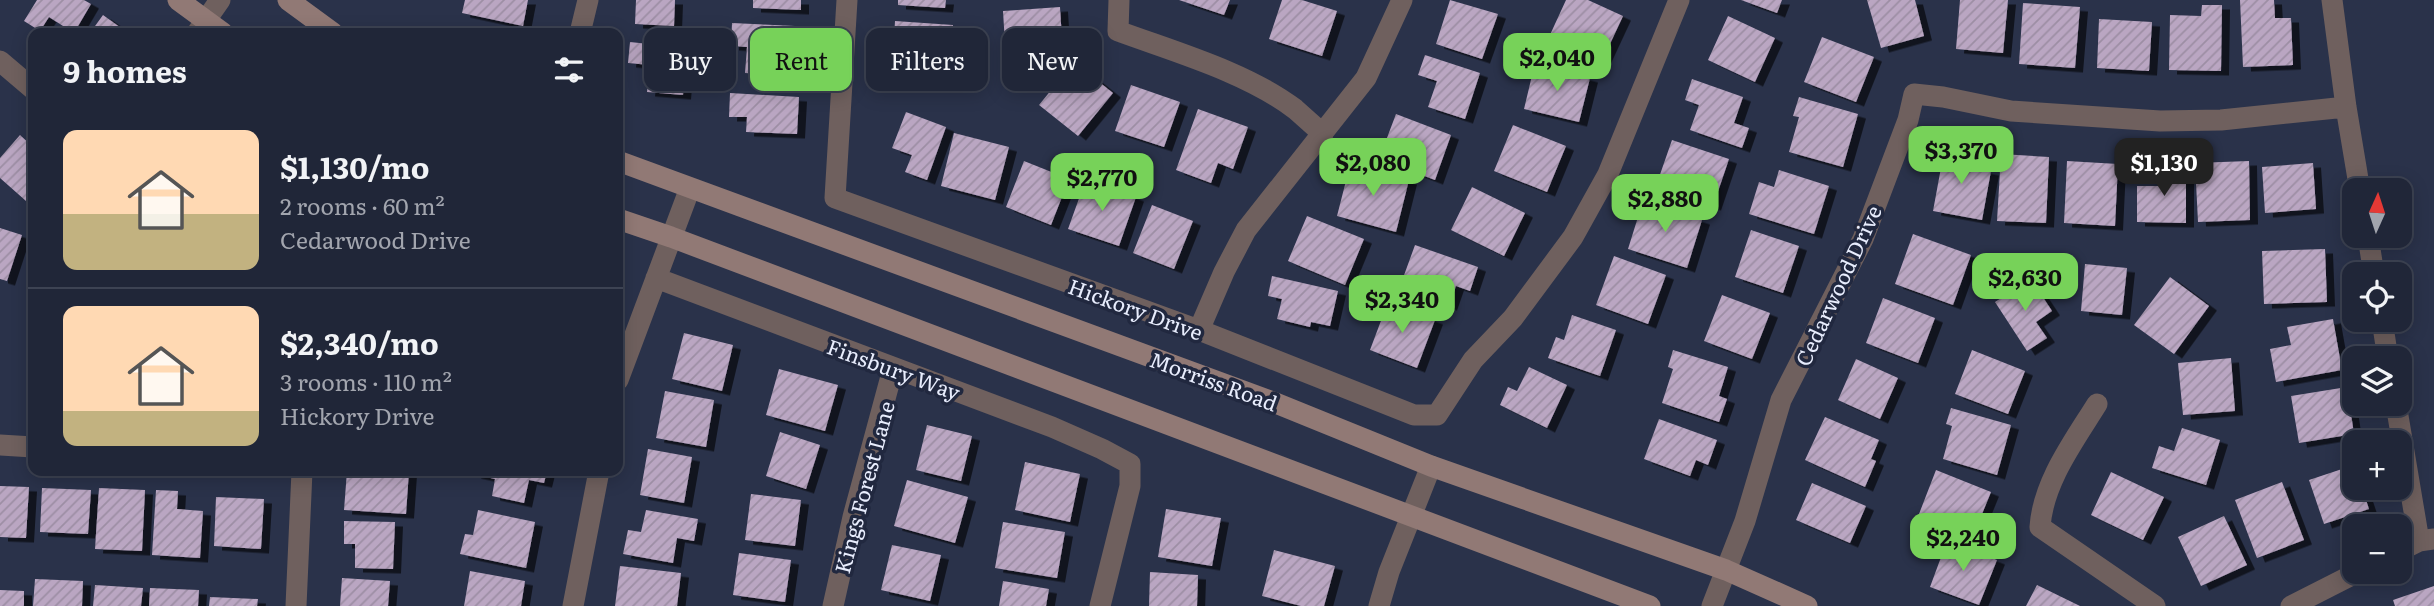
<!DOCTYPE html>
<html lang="en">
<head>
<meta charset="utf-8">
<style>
	:root { --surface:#202638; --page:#2d3243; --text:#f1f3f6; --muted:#a2a5ae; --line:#3d4353; --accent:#77d259 }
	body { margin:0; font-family:Literata,serif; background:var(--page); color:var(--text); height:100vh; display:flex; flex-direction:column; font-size:26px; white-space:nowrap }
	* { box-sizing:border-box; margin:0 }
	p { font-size:23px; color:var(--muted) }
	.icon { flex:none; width:38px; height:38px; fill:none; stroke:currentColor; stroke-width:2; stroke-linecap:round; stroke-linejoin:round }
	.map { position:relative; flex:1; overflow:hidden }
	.drawer { position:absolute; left:28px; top:28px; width:595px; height:448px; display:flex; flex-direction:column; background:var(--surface); border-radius:14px; box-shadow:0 4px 18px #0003,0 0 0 2px var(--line) }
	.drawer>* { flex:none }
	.banner { position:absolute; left:644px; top:28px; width:665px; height:63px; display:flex; gap:14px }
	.needle { width:46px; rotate:3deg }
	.tools { position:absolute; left:2342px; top:178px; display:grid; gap:14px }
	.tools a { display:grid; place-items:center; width:70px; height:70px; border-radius:14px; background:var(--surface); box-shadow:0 4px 18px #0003,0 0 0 2px var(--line); font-size:35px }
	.price { position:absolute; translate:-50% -60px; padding:0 16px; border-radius:14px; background:var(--accent); color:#111; font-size:23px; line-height:46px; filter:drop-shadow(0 2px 4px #0008) }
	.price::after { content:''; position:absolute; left:50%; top:42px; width:21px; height:16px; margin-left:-10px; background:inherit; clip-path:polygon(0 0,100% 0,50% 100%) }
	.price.current { background:#222; color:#fff }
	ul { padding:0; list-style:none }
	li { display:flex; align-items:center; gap:21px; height:175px; padding:0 35px }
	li+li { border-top:2px solid var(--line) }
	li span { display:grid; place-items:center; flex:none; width:196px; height:140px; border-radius:14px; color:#555 }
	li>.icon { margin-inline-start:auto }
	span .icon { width:84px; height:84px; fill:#fffc; stroke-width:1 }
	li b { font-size:30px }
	h2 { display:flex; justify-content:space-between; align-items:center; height:84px; padding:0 35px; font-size:30px }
	.chip { padding:0 24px; border-radius:14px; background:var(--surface); box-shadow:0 4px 18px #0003,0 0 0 2px var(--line); font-size:24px; line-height:63px }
	.chip.current { background:var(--accent); color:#111 }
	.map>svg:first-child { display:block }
	.building { fill:url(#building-hatch); filter:url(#shadow) }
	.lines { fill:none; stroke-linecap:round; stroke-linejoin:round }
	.street { stroke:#6f605e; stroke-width:21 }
	.secondary { stroke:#917975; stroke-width:21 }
	.labels { text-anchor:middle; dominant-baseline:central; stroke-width:7; stroke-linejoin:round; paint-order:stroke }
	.street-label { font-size:21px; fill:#e8edfd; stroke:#21283f }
</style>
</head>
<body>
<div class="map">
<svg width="2434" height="606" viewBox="0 0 2434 606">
	<defs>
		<pattern id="building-hatch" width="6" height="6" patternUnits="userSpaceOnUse" patternTransform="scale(1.75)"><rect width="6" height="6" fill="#baa6c2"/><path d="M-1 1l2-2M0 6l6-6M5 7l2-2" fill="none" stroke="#9d8ea4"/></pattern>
		<filter id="shadow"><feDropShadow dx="8" dy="4.5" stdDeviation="0" flood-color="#0009"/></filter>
	</defs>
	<rect width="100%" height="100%" fill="#2a324a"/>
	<path class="building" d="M37 0H84L91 4 74 33 49 17 40 31 24 21Z
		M465 0H528L523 26 462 13Z
		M636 0H675L674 26 635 24Z
		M753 0H801V10L753 8Z
		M898 0H946L945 8 898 5Z
		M1179 0H1230L1224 15Z
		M1282 0H1302L1337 11 1322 56 1269 39Z
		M1450 0 1498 14 1482 59 1436 44Z
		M1566 0H1588L1623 16 1602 61 1549 37Z
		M1741 0H1782L1777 13Z
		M1867 0H1915L1924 36 1881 48Z
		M1960 0H2008L2003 53 1956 49Z
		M2240 0H2274L2275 18H2291L2293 65 2243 67Z
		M2023 3 2080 7 2075 68 2019 64Z
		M2202 5H2222L2221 71 2169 70 2170 15 2201 16Z
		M1060 7 1063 56 1014 59 1013 44H1005L1003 11Z
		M103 15 128 33H90Z
		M1728 16 1775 38 1755 82 1708 60Z
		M2099 19 2152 22 2149 71 2097 68Z
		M895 21 953 25 950 76 892 73Z
		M732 23 795 26 793 76 745 73 747 47 731 46Z
		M1822 37 1874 57 1856 102 1804 82Z
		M630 42 687 48 683 95 647 92 650 65 628 63Z
		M1425 55 1480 73 1465 119 1428 107 1437 81 1418 75Z
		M1074 62 1113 93 1078 136 1039 105Z
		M1535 63 1590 78 1579 122 1524 109Z
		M1692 79 1743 97 1734 123 1749 128 1742 148 1690 130 1699 105 1685 100Z
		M1131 85 1180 102 1164 147 1115 131Z
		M730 93 799 97 797 134 746 132 747 117H729Z
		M1799 97 1858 114 1843 167 1789 152 1799 117 1793 116Z
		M1198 109 1248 127 1233 169 1218 163 1211 183 1176 170Z
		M906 112 946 127 927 180 905 172 912 155 892 148Z
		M1396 114 1451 135 1435 180 1379 159Z
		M1513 125 1566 146 1547 192 1494 171Z
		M954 133 1009 147 995 200 941 186Z
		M20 135 33 147V193L26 201 0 178V158Z
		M1672 140 1729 159 1713 206 1656 186Z
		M1945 146 1968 151 1966 166 1991 171 1982 220 1933 211Z
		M2001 154 2049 157 2046 223 1997 221Z
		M1024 161 1069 179 1051 225 1006 207Z
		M2067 161 2118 164 2115 226 2064 223Z
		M2249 161 2250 220 2198 222 2195 163Z
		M2313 163 2316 209 2265 213 2262 167Z
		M1350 165 1409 180 1396 232 1337 216Z
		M2162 165H2186V223L2137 222V186H2162Z
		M1779 170 1829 186 1814 234 1749 214 1759 182 1774 187Z
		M1086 179 1136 197 1119 246 1068 229Z
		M1472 187 1525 213 1504 256 1451 230Z
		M1643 201 1702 220 1687 268 1628 249Z
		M1152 205 1193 221 1174 269 1133 253Z
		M1307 216 1364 239 1345 285 1288 261Z
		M0 228 22 235 7 281 0 279Z
		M1751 230 1799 246 1783 293 1735 277Z
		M1913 234 1971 255 1953 305 1895 284Z
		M1415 245 1478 267 1470 291 1456 286 1449 306 1399 289Z
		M2325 249 2327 302 2264 304 2262 251Z
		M1614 256 1666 275 1648 324 1596 305Z
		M2085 264 2127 268 2122 315 2081 311Z
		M1272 276 1338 291 1330 326 1311 322 1310 327 1277 319 1282 299 1268 296Z
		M2170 277 2209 306 2174 354 2134 325Z
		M2031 279 2052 311 2036 322 2047 338 2027 351 1995 302Z
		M1722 295 1770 313 1752 359 1704 341Z
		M1883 298 1935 318 1918 363 1866 343Z
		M1388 302 1435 320 1417 368 1370 350Z
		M1572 315 1616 330 1600 376 1548 358 1556 337 1564 340Z
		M2333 319 2342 370 2276 382 2270 349 2291 345 2287 327Z
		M684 333 733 345 722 391 672 379Z
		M1673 350 1728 367 1719 396 1727 399 1719 422 1662 403 1673 369 1668 367Z
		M1972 350 2025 371 2008 414 1955 394Z
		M2231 358 2235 411 2183 415 2178 363Z
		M1856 359 1898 378 1880 419 1838 400Z
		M1529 367 1567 385 1547 428 1500 405 1508 387 1517 391Z
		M779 369 838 385 825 431 766 415Z
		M2347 387 2354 434 2299 443 2291 396Z
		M665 391 714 400 706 447 656 438Z
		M1951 408 2011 425 1997 475 1943 459 1952 426 1946 424Z
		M1825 417 1879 440 1871 459 1876 461 1865 487 1805 460Z
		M1659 419 1717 440 1708 465 1696 460 1690 476 1644 459Z
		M927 425 972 436 961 481 916 470Z
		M2182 428 2220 440 2206 485 2152 468 2159 446 2174 451Z
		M780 432 820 445 806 489 766 476Z
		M648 449 692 457 684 503 640 495Z
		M1025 462 1080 474 1070 522 1015 510Z
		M2354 465V488H2362L2369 509 2324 524 2309 480Z
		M1936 470 1991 492 1973 536 1919 514Z
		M347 471H409L406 514 344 510Z
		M474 471H547L544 483 529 480 524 503 492 496 495 479 473 474Z
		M2111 472 2164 497 2143 540 2091 515Z
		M907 480 968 497 955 543 894 526Z
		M2282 482 2304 540 2257 558 2235 500Z
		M1812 483 1866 506 1850 543 1796 520Z
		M0 486 29 487 26 538 0 537Z
		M42 488 91 490 88 534 40 532Z
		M99 488 145 490 142 551 95 549Z
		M156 490 178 491 177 509 203 511 200 558 152 555Z
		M751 494 801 500 795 546 745 540Z
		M216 497 264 499 261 549 214 546Z
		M1166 509 1221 518 1212 566 1158 557Z
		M478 510 535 522 526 568 460 554 465 534 473 535Z
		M646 510 698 519 694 541 677 538 673 563 623 554 628 530 641 532Z
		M2224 516 2247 565 2201 586 2178 537Z
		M344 521 395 522 393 569 355 568V544H344Z
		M1003 522 1065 532 1057 578 995 568Z
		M1947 541 1997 560 1979 605 1930 587Z
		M892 545 941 555 930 601 881 590Z
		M1274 550 1335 566 1324 606H1301L1262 596Z
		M739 553 791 560 785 602 733 595Z
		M620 566 681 573 677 606H615Z
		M470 571 525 581 521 606H464Z
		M1150 572 1198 575 1197 606H1149Z
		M342 578 390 581 388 606H340Z
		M35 579 83 581 82 606H33Z
		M1003 581 1049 589 1046 606H999Z
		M95 585 143 588 141 606H93Z
		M2037 585 2080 606H2026Z
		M2434 586V606H2395L2393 600Z
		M150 588 199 590 198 606H149Z
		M0 590 24 591V606H0Z
		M210 597 258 599 257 606H209Z"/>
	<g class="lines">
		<path class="street" d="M847 0 835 198 1199 330 1414 415H1437L1473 360 1513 318 1573 237 1608 174 1679 0
			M1119 0 1118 31C1175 52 1246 72 1295 109 1304 117 1314 126 1323 134
			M2332 0 2346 107 2360 191
			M197 33 220 0
			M580 33 588 0
			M0 61 33 89
			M2368 236 2374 275
			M656 278 1052 427 1102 449 1130 464V486L1100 606
			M2382 320 2388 359
			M1199 330 1224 272 1246 230 1366 78 1402 0
			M618 380 690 188
			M2097 404C2074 441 2043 482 2040 527L2155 606
			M2396 404 2419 541
			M0 445 33 447
			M2399 551 2419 541 2434 539
			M296 606 302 471
			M573 606 599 471
			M833 606 853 517 893 369
			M1379 606 1389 572 1431 466
			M1712 606 1745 521 1781 400 1863 239 1908 120 1914 94 1943 97 2011 111 2160 121 2221 120 2346 107
			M2291 606 2358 572"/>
		<path class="secondary" d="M178 0 223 33
			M288 0 333 33
			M618 161 1273 402 1431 466 1726 570 1807 606
			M618 219 671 237 1650 606"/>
	</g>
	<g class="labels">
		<g class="street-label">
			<text transform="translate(1837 285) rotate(-65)">Cedarwood Drive</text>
			<text transform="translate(1136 308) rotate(20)">Hickory Drive</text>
			<text transform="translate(894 368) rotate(20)">Finsbury Way</text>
			<text transform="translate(1214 380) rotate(20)">Morriss Road</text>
			<text transform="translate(863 487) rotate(-75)">Kings Forest Lane</text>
		</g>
	</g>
</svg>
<div class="tools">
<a><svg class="needle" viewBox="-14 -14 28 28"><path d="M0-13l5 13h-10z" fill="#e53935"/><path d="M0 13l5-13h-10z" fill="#a2a5ae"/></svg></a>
<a><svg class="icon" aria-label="locate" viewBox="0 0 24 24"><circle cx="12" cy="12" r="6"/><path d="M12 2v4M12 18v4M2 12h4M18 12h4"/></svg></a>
<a><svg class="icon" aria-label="layers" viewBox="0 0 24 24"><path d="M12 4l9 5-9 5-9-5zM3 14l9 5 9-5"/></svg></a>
<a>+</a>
<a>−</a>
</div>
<b class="price" style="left:1557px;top:93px">$2,040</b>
<b class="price" style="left:1961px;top:186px">$3,370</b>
<b class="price" style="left:1373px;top:198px">$2,080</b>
<b class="price current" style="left:2164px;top:198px">$1,130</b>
<b class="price" style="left:1102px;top:213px">$2,770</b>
<b class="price" style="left:1665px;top:234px">$2,880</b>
<b class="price" style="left:2025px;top:313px">$2,630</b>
<b class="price" style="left:1402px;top:335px">$2,340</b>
<b class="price" style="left:1963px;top:573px">$2,240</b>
<div class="banner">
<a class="chip">Buy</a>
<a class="chip current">Rent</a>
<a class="chip">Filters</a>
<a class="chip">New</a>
</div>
<section class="drawer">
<h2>9 homes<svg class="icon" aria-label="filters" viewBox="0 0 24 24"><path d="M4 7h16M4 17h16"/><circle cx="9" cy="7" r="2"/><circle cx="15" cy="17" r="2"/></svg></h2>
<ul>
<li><span style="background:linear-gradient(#ffd9b3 60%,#c2b280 0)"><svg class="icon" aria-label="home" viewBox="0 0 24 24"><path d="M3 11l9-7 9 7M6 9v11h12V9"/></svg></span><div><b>$1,130/mo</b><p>2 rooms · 60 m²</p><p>Cedarwood Drive</p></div></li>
<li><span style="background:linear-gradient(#ffd9b3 75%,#c2b280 0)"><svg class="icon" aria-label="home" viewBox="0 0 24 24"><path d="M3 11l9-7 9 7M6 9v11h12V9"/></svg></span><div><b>$2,340/mo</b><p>3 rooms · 110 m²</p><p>Hickory Drive</p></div></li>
</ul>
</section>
</div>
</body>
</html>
